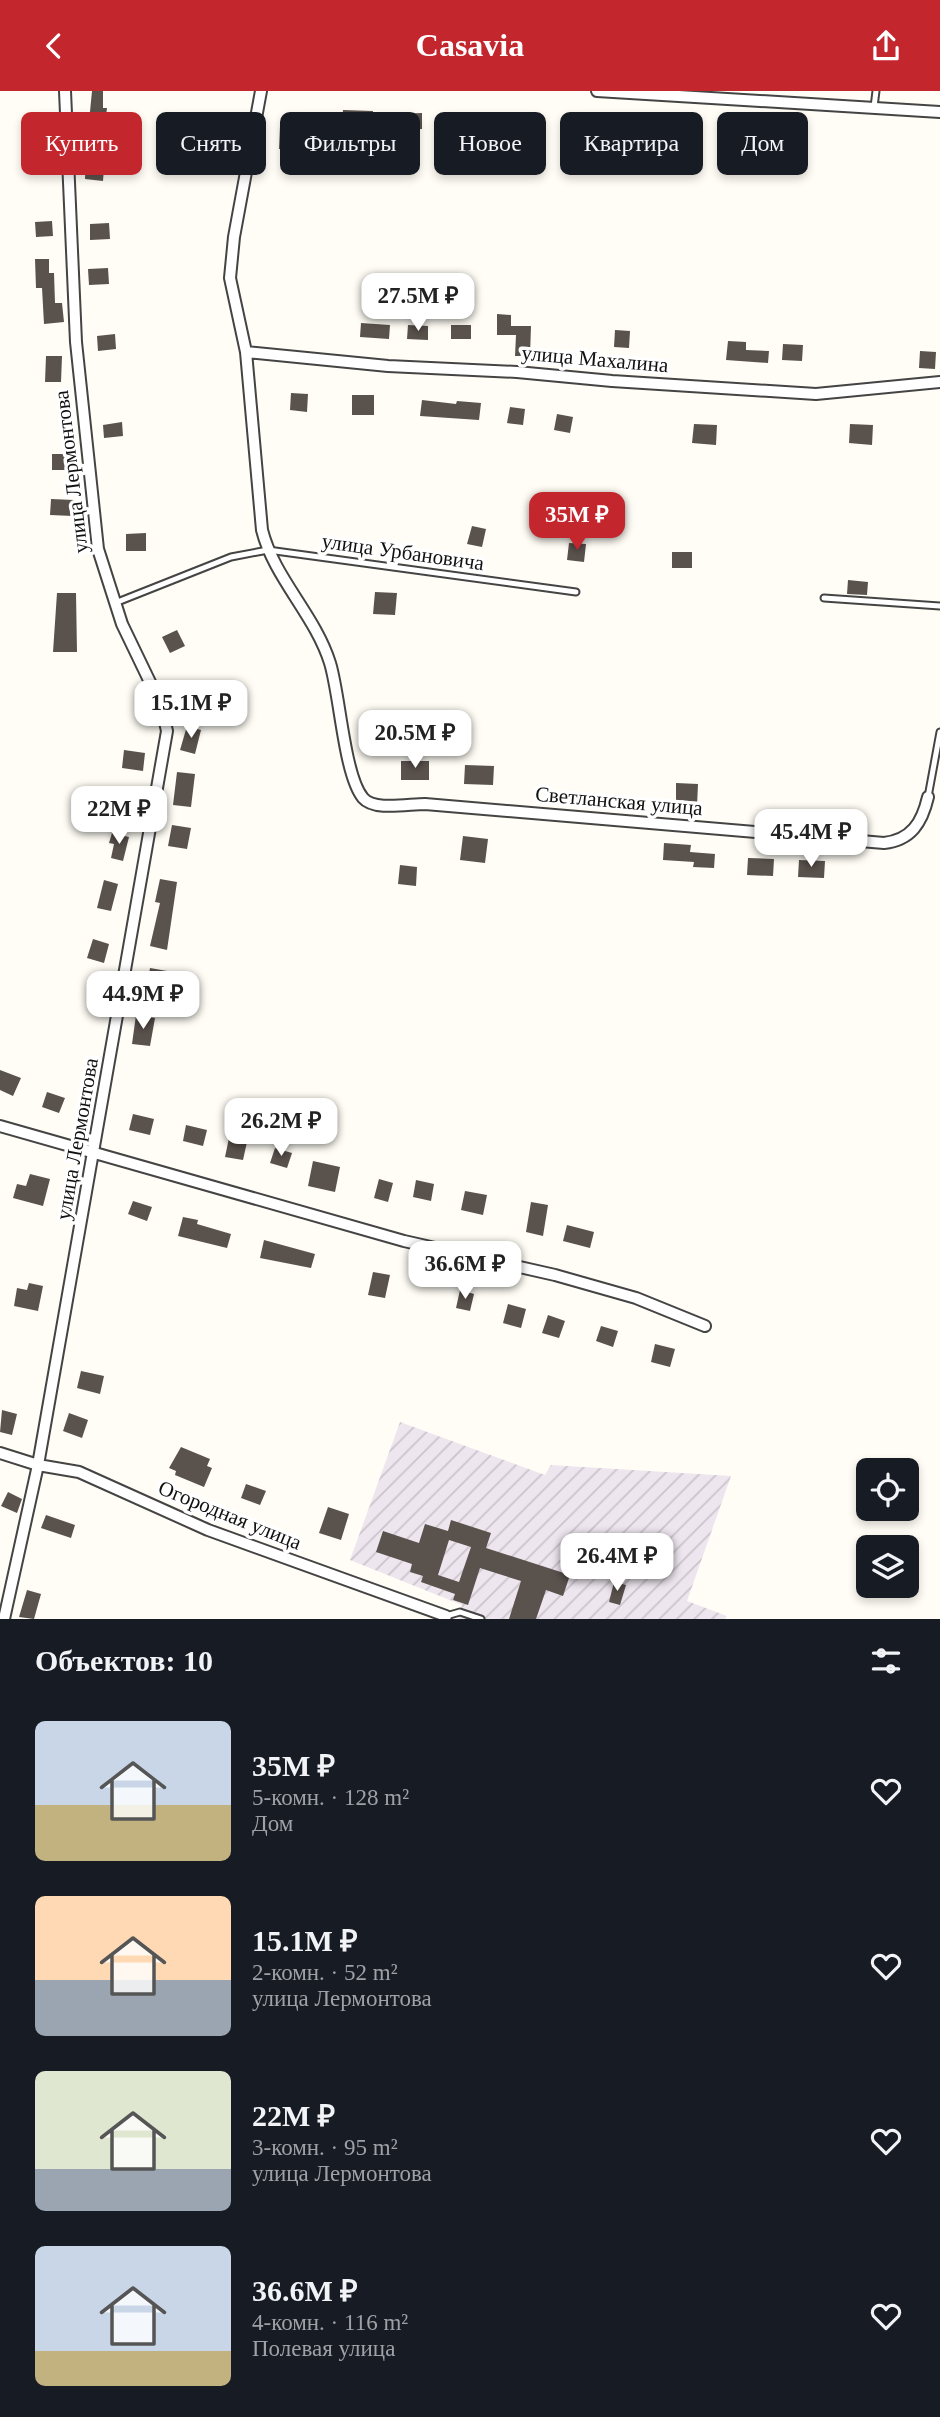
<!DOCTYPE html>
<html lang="ru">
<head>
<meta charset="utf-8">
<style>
	:root { --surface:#171b24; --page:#20242c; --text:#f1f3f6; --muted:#9ea1a6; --accent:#c4262e }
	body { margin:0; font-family:Georgia,serif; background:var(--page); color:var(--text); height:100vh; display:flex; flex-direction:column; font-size:26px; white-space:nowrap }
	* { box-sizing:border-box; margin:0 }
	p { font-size:23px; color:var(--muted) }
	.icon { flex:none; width:38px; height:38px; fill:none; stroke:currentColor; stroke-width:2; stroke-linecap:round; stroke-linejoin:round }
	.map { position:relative; height:1528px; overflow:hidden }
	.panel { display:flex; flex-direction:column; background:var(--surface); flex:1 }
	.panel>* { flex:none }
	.top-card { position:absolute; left:21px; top:21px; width:900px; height:63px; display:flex; gap:14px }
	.buttons { position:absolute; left:856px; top:1367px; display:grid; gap:14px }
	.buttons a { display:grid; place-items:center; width:63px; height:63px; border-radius:10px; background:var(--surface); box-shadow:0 4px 10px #0003; font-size:35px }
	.price { position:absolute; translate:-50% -60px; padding:0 16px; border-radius:14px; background:#fff; color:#222; font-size:23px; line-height:46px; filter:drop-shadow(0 2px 4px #0008) }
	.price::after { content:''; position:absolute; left:50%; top:42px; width:21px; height:16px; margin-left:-10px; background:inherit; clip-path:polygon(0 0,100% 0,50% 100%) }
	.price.active { background:var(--accent); color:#fff }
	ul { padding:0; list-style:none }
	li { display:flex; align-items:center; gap:21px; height:175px; padding:0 35px }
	li span { display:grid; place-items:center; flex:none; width:196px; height:140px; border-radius:10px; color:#555 }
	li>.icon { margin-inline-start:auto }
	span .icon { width:84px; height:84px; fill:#fffc; stroke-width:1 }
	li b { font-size:30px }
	h2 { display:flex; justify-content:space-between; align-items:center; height:84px; padding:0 35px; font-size:30px }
	.pill { padding:0 24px; border-radius:10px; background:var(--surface); box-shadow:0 4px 10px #0003; font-size:24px; line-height:63px }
	.pill.active { background:var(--accent); color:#fff }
	header { display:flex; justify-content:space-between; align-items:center; height:91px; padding:0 35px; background:var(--accent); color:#fff; font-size:32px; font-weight:600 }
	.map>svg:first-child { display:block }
	.industrial { fill:url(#industrial-furrows) }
	.building { fill:#5a524d; fill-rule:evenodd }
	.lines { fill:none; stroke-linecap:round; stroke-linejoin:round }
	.service-casing { stroke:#444; stroke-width:9 }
	.minor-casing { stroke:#444; stroke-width:14 }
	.service { stroke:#fff; stroke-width:5 }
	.minor { stroke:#fff; stroke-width:10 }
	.labels { text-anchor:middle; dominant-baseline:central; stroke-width:7; stroke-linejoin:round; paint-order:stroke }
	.street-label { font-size:21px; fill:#111; stroke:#fff }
</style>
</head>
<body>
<header><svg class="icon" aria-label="back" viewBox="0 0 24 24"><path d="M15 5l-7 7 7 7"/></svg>Casavia<svg class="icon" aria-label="share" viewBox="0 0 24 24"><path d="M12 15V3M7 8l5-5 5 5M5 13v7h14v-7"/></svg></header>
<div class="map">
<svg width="940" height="1528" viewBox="0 0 940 1528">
	<defs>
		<pattern id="industrial-furrows" width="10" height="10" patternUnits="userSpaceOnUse" patternTransform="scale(1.75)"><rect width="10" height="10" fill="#eee6ef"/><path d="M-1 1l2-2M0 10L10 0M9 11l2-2" fill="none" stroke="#cbc4cc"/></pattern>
	</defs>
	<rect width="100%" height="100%" fill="#fffdf5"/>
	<path class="industrial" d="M400 1331 545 1384 551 1374 731 1385 687 1510 727 1525 725 1528H458L462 1514 350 1469Z"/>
	<path class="building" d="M92 0H103V17H107L105 33 89 31Z
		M343 19 373 20 372 37 342 36Z
		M422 22V38L393 39V23Z
		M469 23V37H444V24Z
		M487 23 516 24 515 40 487 39Z
		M621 28 645 29V48H621Z
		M33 32H50L49 50 33 49Z
		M669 32H694V47H669Z
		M280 35 299 36 298 59 279 58Z
		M86 64 105 65 103 90 85 88Z
		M52 130 53 145 36 146 35 131Z
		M109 132 110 148 90 149V133Z
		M35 168H49V182H54L55 212H62L64 231 44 233 42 197H36Z
		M108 177 109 193 89 194 88 178Z
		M497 223 511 224V235H531L530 265H515L516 244H497Z
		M361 232 390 234 389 248 360 246Z
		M408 234 428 235V249L407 248Z
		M451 234H471V248H451Z
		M615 239 630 240 629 257 614 256Z
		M115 243 116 258 98 260 97 245Z
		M728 250 746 251V259L769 260 768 272 726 269Z
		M783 253 803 254 802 270 782 269Z
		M920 260 936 261 935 278 919 277Z
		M46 265H62L61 291H45Z
		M291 302 308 303 307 321 290 319Z
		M352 304H374V324H352Z
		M422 309 456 313 457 310 481 312 479 329 420 325Z
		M510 316 525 318 523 334 507 332Z
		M557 323 573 326 570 342 554 339Z
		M122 331 123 345 104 347 103 334Z
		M694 333 717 334 716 354 692 352Z
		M850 333 873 334 872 354 849 352Z
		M52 363H70L69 379H52Z
		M51 408 74 409 73 425 50 424Z
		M472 435 486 438 482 456 467 453Z
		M146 442V460H126V443Z
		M569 452 586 453 584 471 567 469Z
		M672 461H692V477H672Z
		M848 489 868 491 867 504 847 503Z
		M375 501 397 502 395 524 373 523Z
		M57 502H76L77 561H53Z
		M177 539 185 555 170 562 162 546Z
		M198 590 203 609 185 614 180 594Z
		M187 635 201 639 195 663 180 659Z
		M124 659 145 662 143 680 122 677Z
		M401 670H429V689H401Z
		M465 674 494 675 493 694 464 693Z
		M177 681 195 683 191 716 173 714Z
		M676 692 698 693 697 715 676 714Z
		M121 704 136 708 132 723 117 719Z
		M172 734 191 737 187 758 168 755Z
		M112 742 129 746 123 770 111 767 114 753 109 752Z
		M463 745 488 748 485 772 460 769Z
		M664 752 691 754 690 761 715 763 714 777 693 776 694 771 663 769Z
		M748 767 774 768 773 785 747 784Z
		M799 769 825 770 824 787 798 786Z
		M400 774 417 776 416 795 398 793Z
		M160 788 177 791 167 859 150 855 160 812 155 811Z
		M104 789 118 793 111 820 97 817Z
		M93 848 109 853 104 872 87 867Z
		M150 877 167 880 162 907 145 904Z
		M136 924 155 927 150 955 132 953Z
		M0 979 21 987 13 1005 0 999Z
		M47 1001 65 1007 59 1022 42 1016Z
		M133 1023 154 1028 150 1044 129 1039Z
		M186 1034 207 1039 203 1055 183 1050Z
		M229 1047 247 1051 243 1069 225 1066Z
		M275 1057 292 1062 287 1077 270 1072Z
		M313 1070 340 1076 335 1101 308 1095Z
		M30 1083 50 1088 43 1115 13 1107 17 1093 26 1095Z
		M379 1088 393 1092 388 1111 374 1107Z
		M416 1089 434 1093 431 1110 413 1106Z
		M465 1100 487 1104 483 1124 461 1119Z
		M133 1110 152 1116 147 1130 128 1123Z
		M531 1111 548 1114 543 1145 526 1141Z
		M183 1126 198 1129 197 1133 231 1143 227 1157 178 1145Z
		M567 1134 594 1141 590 1157 563 1150Z
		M264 1149 315 1163 311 1177 260 1167Z
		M373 1181 390 1184 385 1207 368 1204Z
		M29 1192 43 1195 38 1220 14 1215 17 1197 27 1199Z
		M460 1199 474 1203 470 1220 456 1217Z
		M508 1213 526 1218 521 1237 503 1232Z
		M548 1224 565 1230 559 1247 542 1242Z
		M601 1235 618 1240 613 1256 596 1250Z
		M655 1253 675 1258 670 1276 651 1271Z
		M81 1280 104 1285 100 1303 77 1297Z
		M2 1319 17 1323 12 1344 0 1341Z
		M69 1322 88 1329 82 1347 63 1340Z
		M181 1356 210 1368 207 1375 212 1377 204 1396 175 1384 176 1380 169 1377Z
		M246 1393 266 1400 260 1414 241 1407Z
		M8 1401 22 1408 17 1422 1 1415Z
		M328 1416 349 1423 341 1449 319 1442Z
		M46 1424 75 1434 71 1447 41 1437Z
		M451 1429 491 1442 486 1457 570 1484 563 1505 546 1499 536 1528H509L521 1490 480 1477 468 1514 453 1509 455 1503 421 1491 423 1485 410 1481 412 1473 376 1461 383 1440 419 1452 425 1433 448 1440ZM449 1449 471 1456 459 1491 438 1484Z
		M614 1491 626 1494 620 1514 609 1511Z
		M27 1499 41 1503 34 1528 19 1526Z"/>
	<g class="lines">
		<g class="service-casing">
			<path id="service" d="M874 16 876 0
				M824 507 940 515
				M115 512 231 466 268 459 576 501
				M928 706 940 641
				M446 1525 460 1521 481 1528"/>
		</g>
		<g class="minor-casing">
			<path id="minor" d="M261 0 234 146 230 187 246 261 262 439C274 487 315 524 330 572 340 604 344 684 363 707 374 720 408 713 425 713L884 752C911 749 922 732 928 706
				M597 0 940 21
				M246 261 388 275 517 281 612 290 816 303 940 291
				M0 1035 404 1150 555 1184 636 1207 705 1235
				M0 1362 38 1374 79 1381 208 1439 446 1525
				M4 1528 38 1374 167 640 161 614 122 533 98 458 76 251 65 0"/>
		</g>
		<use href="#service" class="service"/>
		<use href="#minor" class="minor"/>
	</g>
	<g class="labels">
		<g class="street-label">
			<text transform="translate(595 268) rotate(5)">улица Махалина</text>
			<text transform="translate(71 381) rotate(-97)">улица Лермонтова</text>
			<text transform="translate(403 461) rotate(8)">улица Урбановича</text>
			<text transform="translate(619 710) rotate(5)">Светланская улица</text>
			<text transform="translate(77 1048) rotate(-80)">улица Лермонтова</text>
			<text transform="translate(230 1424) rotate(22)">Огородная улица</text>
		</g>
	</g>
</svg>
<div class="buttons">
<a><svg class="icon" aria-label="locate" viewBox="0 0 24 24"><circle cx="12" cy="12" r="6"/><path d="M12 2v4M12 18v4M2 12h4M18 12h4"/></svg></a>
<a><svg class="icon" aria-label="layers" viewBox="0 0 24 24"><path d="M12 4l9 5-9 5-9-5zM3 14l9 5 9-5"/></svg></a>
</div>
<b class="price" style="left:418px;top:242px">27.5M ₽</b>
<b class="price active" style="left:577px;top:461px">35M ₽</b>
<b class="price" style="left:191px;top:649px">15.1M ₽</b>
<b class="price" style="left:415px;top:679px">20.5M ₽</b>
<b class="price" style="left:119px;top:755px">22M ₽</b>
<b class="price" style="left:811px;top:778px">45.4M ₽</b>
<b class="price" style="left:143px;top:940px">44.9M ₽</b>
<b class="price" style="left:281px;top:1067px">26.2M ₽</b>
<b class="price" style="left:465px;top:1210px">36.6M ₽</b>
<b class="price" style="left:617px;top:1502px">26.4M ₽</b>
<div class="top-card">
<a class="pill active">Купить</a>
<a class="pill">Снять</a>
<a class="pill">Фильтры</a>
<a class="pill">Новое</a>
<a class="pill">Квартира</a>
<a class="pill">Дом</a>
</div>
</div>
<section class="panel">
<h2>Объектов: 10<svg class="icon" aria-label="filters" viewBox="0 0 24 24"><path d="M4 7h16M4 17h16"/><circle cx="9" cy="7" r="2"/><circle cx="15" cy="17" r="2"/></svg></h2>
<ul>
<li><span style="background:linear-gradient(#c9d6e8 60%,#c2b280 0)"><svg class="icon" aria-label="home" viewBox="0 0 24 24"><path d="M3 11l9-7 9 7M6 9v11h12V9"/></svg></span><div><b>35M ₽</b><p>5-комн. · 128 m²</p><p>Дом</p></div><svg class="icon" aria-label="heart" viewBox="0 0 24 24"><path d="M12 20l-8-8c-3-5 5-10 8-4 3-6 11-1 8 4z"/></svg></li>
<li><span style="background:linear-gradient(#ffd9b3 60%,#9aa5b1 0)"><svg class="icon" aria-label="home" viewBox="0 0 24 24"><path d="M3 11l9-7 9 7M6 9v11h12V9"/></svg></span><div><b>15.1M ₽</b><p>2-комн. · 52 m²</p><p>улица Лермонтова</p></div><svg class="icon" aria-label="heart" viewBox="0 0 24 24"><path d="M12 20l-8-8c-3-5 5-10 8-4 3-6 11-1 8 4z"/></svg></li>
<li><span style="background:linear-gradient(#dfe7d0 70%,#9aa5b1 0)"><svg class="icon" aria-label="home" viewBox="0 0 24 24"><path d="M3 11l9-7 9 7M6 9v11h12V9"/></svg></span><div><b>22M ₽</b><p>3-комн. · 95 m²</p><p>улица Лермонтова</p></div><svg class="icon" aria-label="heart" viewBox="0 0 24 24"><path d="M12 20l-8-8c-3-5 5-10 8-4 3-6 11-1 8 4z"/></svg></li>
<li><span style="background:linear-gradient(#c9d6e8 75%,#c2b280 0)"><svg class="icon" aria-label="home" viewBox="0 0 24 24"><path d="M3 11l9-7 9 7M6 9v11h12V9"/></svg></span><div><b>36.6M ₽</b><p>4-комн. · 116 m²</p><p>Полевая улица</p></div><svg class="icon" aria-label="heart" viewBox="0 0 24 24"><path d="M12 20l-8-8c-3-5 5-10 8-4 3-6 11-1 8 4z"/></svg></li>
</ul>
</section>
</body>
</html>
